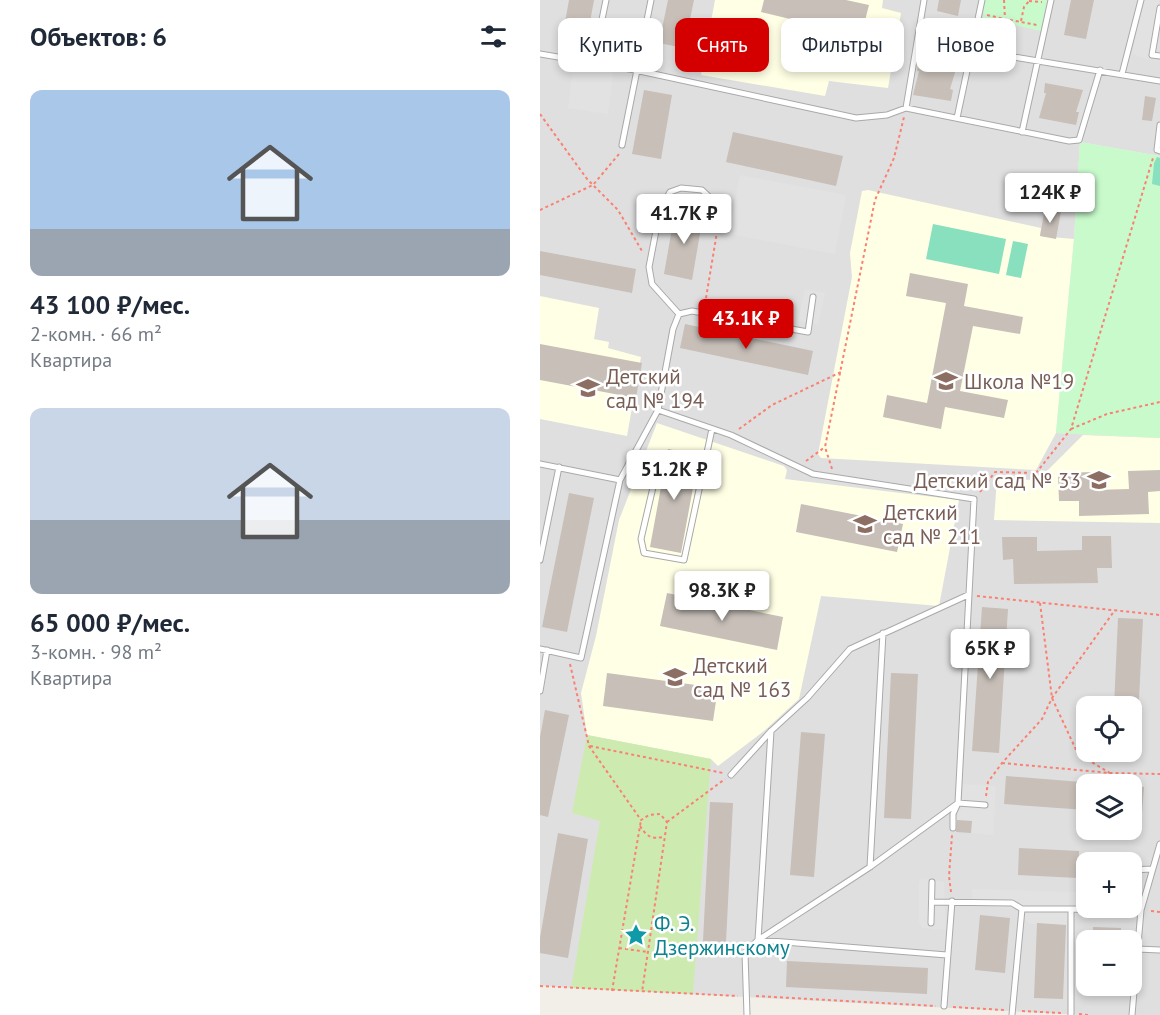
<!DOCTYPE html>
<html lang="ru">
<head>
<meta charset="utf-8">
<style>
	:root { --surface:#fff; --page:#f2f2f3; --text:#1f2937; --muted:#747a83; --accent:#d40000 }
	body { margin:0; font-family:"PT Sans",sans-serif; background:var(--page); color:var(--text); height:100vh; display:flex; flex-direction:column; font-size:22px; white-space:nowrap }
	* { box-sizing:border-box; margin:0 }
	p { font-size:20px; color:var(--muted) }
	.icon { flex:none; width:33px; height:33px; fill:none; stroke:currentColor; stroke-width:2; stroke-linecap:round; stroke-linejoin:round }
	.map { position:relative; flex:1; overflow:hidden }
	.drawer { display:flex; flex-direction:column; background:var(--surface); width:540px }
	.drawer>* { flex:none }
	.banner { position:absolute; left:18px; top:18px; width:512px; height:54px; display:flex; gap:12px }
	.tools { position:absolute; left:536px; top:696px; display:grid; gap:12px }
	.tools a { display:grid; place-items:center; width:66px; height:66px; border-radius:12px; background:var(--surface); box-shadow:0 3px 9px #0003; font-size:30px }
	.price { position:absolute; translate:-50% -51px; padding:0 14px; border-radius:6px; background:#fff; color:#222; font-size:20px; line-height:39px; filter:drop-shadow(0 2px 3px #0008) }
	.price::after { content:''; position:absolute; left:50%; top:36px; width:18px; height:14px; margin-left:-9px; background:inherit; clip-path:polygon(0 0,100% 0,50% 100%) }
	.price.selected { background:var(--accent); color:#fff }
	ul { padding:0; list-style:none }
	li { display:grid; align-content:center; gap:12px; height:318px; padding:0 30px }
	li span { display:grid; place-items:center; height:186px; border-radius:12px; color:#555 }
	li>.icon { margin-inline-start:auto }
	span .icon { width:108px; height:108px; fill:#fffc; stroke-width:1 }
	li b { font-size:26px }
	h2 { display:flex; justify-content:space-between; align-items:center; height:72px; padding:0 30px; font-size:26px }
	.chip { padding:0 21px; border-radius:12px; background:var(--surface); box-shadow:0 3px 9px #0003; font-size:21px; line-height:54px }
	.chip.selected { background:var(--accent); color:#fff }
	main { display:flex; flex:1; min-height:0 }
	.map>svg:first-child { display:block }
	.residential { fill:#e0dfdf; fill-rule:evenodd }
	.education { fill:#ffffe5 }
	.grass { fill:#cdebb0 }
	.park { fill:#c8facc }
	.pitch { fill:#88e0be }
	.parking { fill:#e2e2e2 }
	.building { fill:#c7bfb8 }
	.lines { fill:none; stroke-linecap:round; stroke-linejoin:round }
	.service-casing { stroke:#a9a9a9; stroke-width:7 }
	.path { stroke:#fa8072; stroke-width:2; stroke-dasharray:3 3; stroke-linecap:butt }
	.service { stroke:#fff; stroke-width:5 }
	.labels { text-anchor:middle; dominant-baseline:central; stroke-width:5; stroke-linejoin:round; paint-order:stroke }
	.education-label { font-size:21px; fill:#785e54; stroke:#fff; text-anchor:start }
	.culture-label { font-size:21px; fill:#0d838f; stroke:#fff; text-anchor:start }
</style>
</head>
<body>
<main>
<section class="drawer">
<h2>Объектов: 6<svg class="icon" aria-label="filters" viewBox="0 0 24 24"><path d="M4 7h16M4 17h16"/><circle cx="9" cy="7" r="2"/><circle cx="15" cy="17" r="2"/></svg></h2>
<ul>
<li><span style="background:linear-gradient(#a9c7e8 75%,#9aa5b1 0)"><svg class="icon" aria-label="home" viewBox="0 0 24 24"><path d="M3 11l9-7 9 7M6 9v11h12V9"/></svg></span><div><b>43 100 ₽/мес.</b><p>2-комн. · 66 m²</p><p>Квартира</p></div></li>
<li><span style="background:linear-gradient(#c9d6e8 60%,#9aa5b1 0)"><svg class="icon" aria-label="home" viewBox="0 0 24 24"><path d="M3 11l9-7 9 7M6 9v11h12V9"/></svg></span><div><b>65 000 ₽/мес.</b><p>3-комн. · 98 m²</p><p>Квартира</p></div></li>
</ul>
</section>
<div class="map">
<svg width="620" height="1015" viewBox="0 0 620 1015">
	<rect width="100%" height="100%" fill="#f2efe9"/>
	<path class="residential" d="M0 0H620V156L540 142 534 239 516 433 620 438V1015H542L0 986ZM546 706H591V752H546ZM546 784H591V830H546ZM546 862H591V908H546ZM546 940H591V986H546Z"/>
	<path class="education" d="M175 0H343L342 8 361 13 348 88 289 81 285 96 161 75Z
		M328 190 501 228 500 236 534 239 516 433 496 470 281 458 278 454 312 277 310 253 322 191Z
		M0 296 59 308 54 339 69 342 68 348 101 357 87 436 0 419Z
		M117 423 244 466 247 470 245 479 419 500 399 606 281 596 259 699 224 731 178 766 171 759 47 735 41 693 56 636 79 520Z
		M543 435 620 438V523L454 520 457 479 498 480Z"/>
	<path class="grass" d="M47 735 171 759 153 994 31 988 60 821 32 813Z"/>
	<path class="park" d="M445 0H507L501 31 443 18Z
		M540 142 620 156V438L516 433 534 239Z"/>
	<path class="pitch" d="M617 157 620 158V186L612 184 614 163Z
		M393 224 466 239 459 274 386 259Z
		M473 241 488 244 481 278 466 275Z"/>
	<path class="parking" d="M604 0H619L609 60 592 54Z
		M33 67 73 72 68 114 28 108Z
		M200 175 306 195 295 254 189 234Z
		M265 289 285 293 278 325 258 321Z
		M423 784 456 786 453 835 431 833V821L417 820 418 810H421Z
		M383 879 404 882 406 930 382 928 379 922V882Z
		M432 889 536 892 535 925 489 924 476 909 432 905Z"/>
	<path class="building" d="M29 0H54L48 33 24 28Z
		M128 0H154L144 48 119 43Z
		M224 0H306L329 5 321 36 221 12Z
		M399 0H421L418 16 397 11Z
		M531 0H554L546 39 524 35Z
		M379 60 417 66 410 89 413 90 411 101 373 95 379 71H377Z
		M505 83 543 90 536 112H539L536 125 499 118 506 93H504Z
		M104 90 132 95 121 159 92 154Z
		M605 96 616 98 612 121 602 120Z
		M193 132 303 156 296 186 186 162Z
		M505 208 521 211 516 239 500 236Z
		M135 211 163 216 152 280 124 274Z
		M0 251 96 269 92 293 0 275Z
		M370 273 428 284 424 306 483 317 480 334 433 326 420 391 468 400 464 418 405 407 401 429 343 417 347 395 387 403 406 303 366 296Z
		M145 324 273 351 268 375 140 348Z
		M0 344 102 363 96 398 0 380Z
		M128 449 159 455 141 553 110 547Z
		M620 470V491L608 492 609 514 539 516V501H519L518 473 553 472 554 490 589 489 588 471Z
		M29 493 54 498 27 632 2 627Z
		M261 504 363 524 357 552 256 532Z
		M542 536H571L572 568H557L558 583 474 584 473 559 463 560 462 537H497V551L542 550Z
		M127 593 243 617 237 650 120 626Z
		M442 607 468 609 459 753 432 751Z
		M578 618 603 619 596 760 572 759V752H591V706H574Z
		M67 673 178 688 173 721 63 706Z
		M351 673 378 674 371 819 344 818Z
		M5 710 29 715 8 817 0 815V737Z
		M261 732 285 734 274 877 250 875Z
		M466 776 554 783V784H546V810L464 804Z
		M591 786 604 787 602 814 591 813Z
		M170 802 193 803 186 942 163 941Z
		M417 820 432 821 431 833 416 832Z
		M18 833 48 839 28 958 0 953V938Z
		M479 848 539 851 538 878 478 875Z
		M440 915 470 918 465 973 435 970Z
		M497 923 526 925 523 999 494 998Z
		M553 927 581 928V940H553Z
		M247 961 388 968 387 994 246 987Z"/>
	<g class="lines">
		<g class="service-casing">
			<path id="service" d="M620 8 612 55 620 56
				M378 36 431 50 620 81
				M0 54 95 70 316 118 347 115 366 108 529 141 539 140 560 70
				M53 63 66 0
				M582 74 601 0
				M366 108 384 0
				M417 118 442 0
				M620 125 617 150 620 151
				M482 132 511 0
				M82 145 111 0
				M139 314 112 284 109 267 120 210 130 192 141 188 162 190 181 208 178 224
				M118 410 191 435 273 474 434 499 418 803 413 814V828
				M0 464 80 480 41 658 0 649
				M80 480 118 410 133 329 139 314 152 311 268 332 273 297
				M114 483 101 539 104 553 144 560 172 429
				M0 560 19 467
				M0 691 7 650
				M231 731 218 940 407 955
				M191 775 231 731 267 698 310 649 428 595
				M330 867 343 633
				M591 870 612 869
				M392 902 472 903 482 909H531V1014
				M531 909 601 910
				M391 923 392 882
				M597 949 620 950
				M404 1006 412 901
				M207 1015 205 953 218 940 330 867 418 803 445 805
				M472 1015 482 909
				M592 1015 601 910 620 844"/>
		</g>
		<path class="path" d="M464 0 465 19 497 25
			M489 1 502 2
			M447 15 465 19
			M481 21 484 7 490 0
			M0 114 47 179 78 210 102 251
			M0 210 53 185 79 154
			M165 304 177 232
			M199 429 232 405 301 372
			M531 429 567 414 620 402
			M266 461 285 447
			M292 469 285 447 335 200 354 158 364 117
			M440 492 455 472 496 473 531 429 613 158
			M437 596 620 615
			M500 603 512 698 538 754 570 773
			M30 664 49 746 101 820 109 815 120 814 127 822 102 992
			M50 746 183 773
			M462 763 570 773 620 774
			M446 796 448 782 462 763 502 719 512 698 575 610
			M127 822 185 779
			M100 826C107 837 111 839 124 837
			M411 892 409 876 412 835
			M611 911 620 912
			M79 948 108 952
			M0 986 198 996
			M72 991 101 820
			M216 996 396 1006
			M413 1007 464 1010
			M482 1011 521 1013
			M539 1014 548 1015"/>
		<use href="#service" class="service"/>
	</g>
	<defs>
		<g id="school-bare" transform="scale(1.8)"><path d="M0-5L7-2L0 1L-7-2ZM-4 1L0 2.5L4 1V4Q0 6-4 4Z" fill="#8d6e63" stroke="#fff" stroke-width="2.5" paint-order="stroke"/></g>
		<g id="sight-bare" transform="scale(1.8)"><path d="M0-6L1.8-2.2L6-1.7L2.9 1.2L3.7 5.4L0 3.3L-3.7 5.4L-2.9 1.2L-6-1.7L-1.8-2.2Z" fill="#0f9aa8" stroke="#fff" stroke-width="2.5" paint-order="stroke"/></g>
	</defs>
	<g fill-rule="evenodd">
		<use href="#school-bare" x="406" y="381"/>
		<use href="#school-bare" x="48" y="388"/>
		<use href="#school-bare" x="559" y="480"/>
		<use href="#school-bare" x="325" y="524"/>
		<use href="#school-bare" x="135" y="677"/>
		<use href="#sight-bare" x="96" y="935"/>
	</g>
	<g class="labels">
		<g class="education-label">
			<text x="66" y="376">Детский<tspan x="66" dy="24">сад № 194</tspan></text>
			<text x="424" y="381">Школа №19</text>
			<text x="541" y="480" text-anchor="end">Детский сад № 33</text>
			<text x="343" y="512">Детский<tspan x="343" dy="24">сад № 211</tspan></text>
			<text x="153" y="665">Детский<tspan x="153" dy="24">сад № 163</tspan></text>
		</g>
		<g class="culture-label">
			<text x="114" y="923">Ф. Э.<tspan x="114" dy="24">Дзержинскому</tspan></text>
		</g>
	</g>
</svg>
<div class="tools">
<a><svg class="icon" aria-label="locate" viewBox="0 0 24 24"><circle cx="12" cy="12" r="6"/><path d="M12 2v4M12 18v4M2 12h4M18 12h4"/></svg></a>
<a><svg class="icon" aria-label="layers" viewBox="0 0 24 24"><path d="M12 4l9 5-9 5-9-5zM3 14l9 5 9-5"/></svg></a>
<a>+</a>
<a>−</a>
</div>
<b class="price" style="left:510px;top:224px">124K ₽</b>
<b class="price" style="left:144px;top:245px">41.7K ₽</b>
<b class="price selected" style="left:206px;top:350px">43.1K ₽</b>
<b class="price" style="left:134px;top:501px">51.2K ₽</b>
<b class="price" style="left:182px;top:622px">98.3K ₽</b>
<b class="price" style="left:450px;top:680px">65K ₽</b>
<div class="banner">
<a class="chip">Купить</a>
<a class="chip selected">Снять</a>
<a class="chip">Фильтры</a>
<a class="chip">Новое</a>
</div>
</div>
</main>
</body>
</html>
